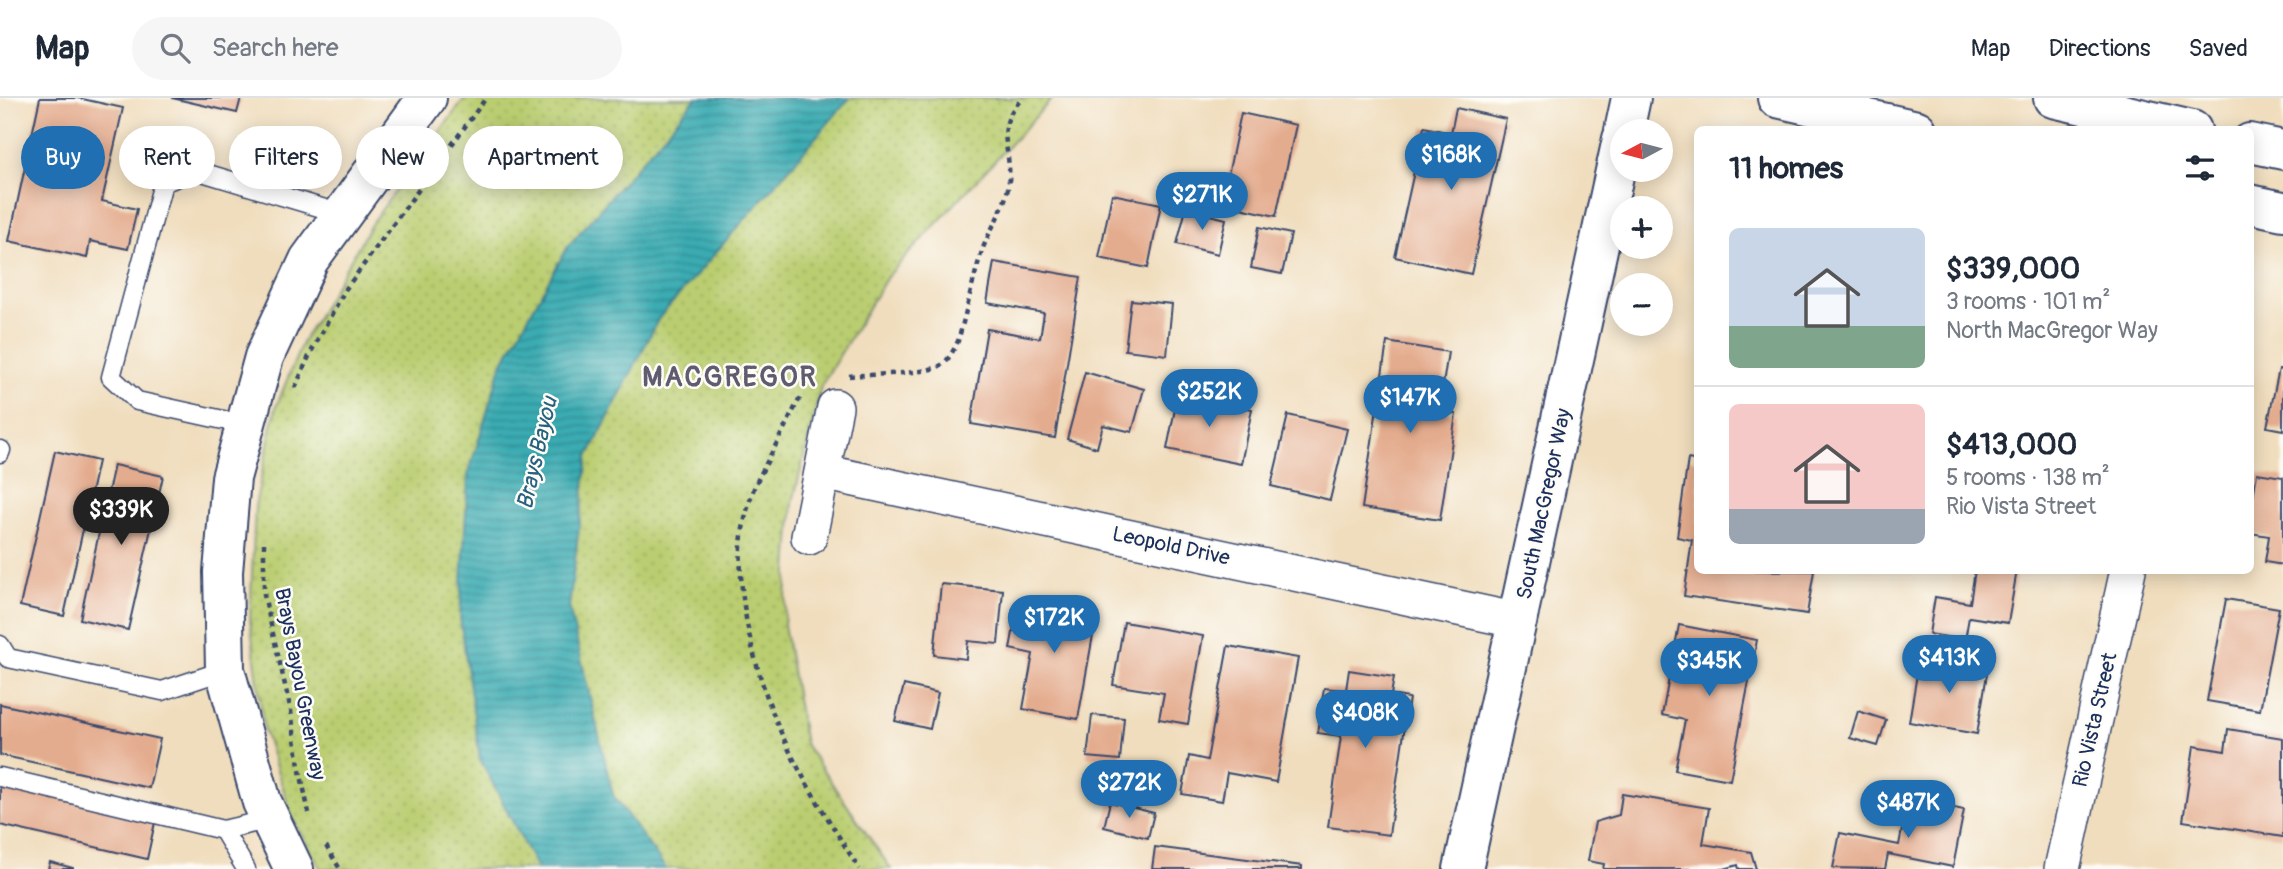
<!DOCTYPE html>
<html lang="en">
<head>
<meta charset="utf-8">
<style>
	:root { --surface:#fff; --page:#f6f6f7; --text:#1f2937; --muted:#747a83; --line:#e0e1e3; --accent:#1f6fb2 }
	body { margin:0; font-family:Pangolin,sans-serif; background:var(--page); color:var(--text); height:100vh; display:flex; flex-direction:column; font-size:26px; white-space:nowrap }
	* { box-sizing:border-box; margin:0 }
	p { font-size:23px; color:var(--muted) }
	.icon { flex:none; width:38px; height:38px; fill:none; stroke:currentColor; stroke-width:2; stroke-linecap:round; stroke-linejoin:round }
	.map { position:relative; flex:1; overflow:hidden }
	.details { position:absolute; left:1694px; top:28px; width:560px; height:448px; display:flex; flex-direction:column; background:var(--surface); border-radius:10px; box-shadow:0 4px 18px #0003 }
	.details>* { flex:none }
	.guide { position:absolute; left:21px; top:28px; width:665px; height:63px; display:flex; gap:14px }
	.needle { width:46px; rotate:263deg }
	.fabs { position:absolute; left:1610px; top:21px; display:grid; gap:14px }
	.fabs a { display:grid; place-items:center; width:63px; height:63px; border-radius:50%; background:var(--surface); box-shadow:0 4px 18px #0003; font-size:35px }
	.price { position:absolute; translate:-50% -60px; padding:0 16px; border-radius:24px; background:var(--accent); color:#fff; font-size:23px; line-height:46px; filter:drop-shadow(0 2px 4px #0008) }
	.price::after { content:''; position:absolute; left:50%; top:42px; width:21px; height:16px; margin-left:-10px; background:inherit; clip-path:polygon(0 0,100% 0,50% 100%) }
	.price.active { background:#222; color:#fff }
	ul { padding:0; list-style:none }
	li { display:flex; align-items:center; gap:21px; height:175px; padding:0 35px }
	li+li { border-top:2px solid var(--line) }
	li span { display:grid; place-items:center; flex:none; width:196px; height:140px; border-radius:10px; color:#555 }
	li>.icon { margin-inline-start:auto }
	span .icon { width:84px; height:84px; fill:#fffc; stroke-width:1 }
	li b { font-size:30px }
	h2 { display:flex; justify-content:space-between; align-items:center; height:84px; padding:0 35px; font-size:30px }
	.chip { padding:0 24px; border-radius:32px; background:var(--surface); box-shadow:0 4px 18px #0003; font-size:24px; line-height:63px }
	.chip.active { background:var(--accent); color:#fff }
	header { display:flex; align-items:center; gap:42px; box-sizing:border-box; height:98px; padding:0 35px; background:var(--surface); border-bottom:2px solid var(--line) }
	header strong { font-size:33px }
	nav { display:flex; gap:38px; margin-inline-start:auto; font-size:24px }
	.search { width:490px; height:63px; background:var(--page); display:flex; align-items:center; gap:18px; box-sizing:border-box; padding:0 24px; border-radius:38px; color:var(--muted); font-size:26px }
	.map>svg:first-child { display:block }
	.park { fill:url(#park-dots); stroke:#6a7e67; stroke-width:2 }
	.water { fill:url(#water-rules); stroke:#2a6e88; stroke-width:2 }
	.building { fill:#e4ac8e }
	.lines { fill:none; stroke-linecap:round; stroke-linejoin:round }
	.service-casing { stroke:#3b496c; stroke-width:21 }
	.minor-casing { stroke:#3b496c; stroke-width:38 }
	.secondary-casing { stroke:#3b496c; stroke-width:42 }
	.path { stroke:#3b496c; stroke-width:4.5; stroke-dasharray:5 5; stroke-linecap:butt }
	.service { stroke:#fff; stroke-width:18 }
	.minor { stroke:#fff; stroke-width:35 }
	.secondary { stroke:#fff; stroke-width:38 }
	.labels { text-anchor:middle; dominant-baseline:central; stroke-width:5; stroke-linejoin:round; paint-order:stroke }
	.street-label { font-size:21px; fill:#1b2f5e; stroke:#fdfcf7 }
	.water-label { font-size:23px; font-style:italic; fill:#276180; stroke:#fdfcf7 }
	.district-label { font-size:28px; font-weight:bold; letter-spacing:2px; fill:#615b6f; stroke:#fdfcf7 }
</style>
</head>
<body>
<header>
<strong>Map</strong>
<div class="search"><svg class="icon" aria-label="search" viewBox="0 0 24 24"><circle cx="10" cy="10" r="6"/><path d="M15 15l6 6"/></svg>Search here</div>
<nav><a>Map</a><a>Directions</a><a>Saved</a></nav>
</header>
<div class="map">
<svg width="2283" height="771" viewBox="0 0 2283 771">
	<defs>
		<pattern id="park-dots" width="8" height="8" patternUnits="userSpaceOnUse" patternTransform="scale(1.75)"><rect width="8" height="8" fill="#bacd70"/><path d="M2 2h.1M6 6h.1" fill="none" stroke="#9fb063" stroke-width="1.8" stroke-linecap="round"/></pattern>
		<pattern id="water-rules" width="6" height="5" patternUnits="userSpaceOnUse" patternTransform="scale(1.75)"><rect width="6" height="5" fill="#3aacb2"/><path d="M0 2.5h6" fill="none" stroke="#308c94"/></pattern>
	</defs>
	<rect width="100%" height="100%" fill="#fdfcf7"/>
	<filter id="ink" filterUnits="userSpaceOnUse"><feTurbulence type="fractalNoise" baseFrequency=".0143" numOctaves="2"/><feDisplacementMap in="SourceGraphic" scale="14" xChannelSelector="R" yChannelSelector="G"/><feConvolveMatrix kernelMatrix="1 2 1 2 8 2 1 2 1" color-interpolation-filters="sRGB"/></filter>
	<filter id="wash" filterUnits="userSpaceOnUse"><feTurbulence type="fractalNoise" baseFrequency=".00686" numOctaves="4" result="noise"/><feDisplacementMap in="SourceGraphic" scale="28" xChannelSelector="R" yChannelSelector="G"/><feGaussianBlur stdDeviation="1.57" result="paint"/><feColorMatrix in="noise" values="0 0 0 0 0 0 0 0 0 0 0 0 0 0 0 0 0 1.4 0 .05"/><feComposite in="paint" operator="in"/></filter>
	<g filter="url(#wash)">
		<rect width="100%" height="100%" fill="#f0ddbd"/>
		<path class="park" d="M465 0H1053L887 179 821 288 793 404 784 527 805 646 891 771H321L293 721 264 632 250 522 255 408 276 309 302 245 373 123Z"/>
		<path class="water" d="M696 0H850L659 220 588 359 569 509 613 697 666 771H537L480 661 460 520 468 377 501 268 568 148Z"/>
		<g id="blocks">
			<path class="building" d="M40 0H78L123 10 102 103 137 111 128 151 90 143 87 160 9 143Z
				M172 0H241L237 15Z
				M1456 10 1506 21 1471 176 1395 159 1424 29 1451 35Z
				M1241 15 1296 27 1276 118 1222 106Z
				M1112 96 1161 106 1148 170 1099 160Z
				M1186 111 1226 121 1218 156 1177 146Z
				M1259 129 1291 136 1282 176 1251 170Z
				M994 164 1081 179 1055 340 971 326 987 231 1040 240 1044 215 987 205Z
				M1131 202 1172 206 1167 257 1125 252Z
				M1387 244 1448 254 1439 313 1456 316 1440 422 1362 410Z
				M2279 271H2283V332L2267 329Z
				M1085 274 1144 291 1132 334 1103 327 1097 350 1067 341Z
				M1178 296 1252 311 1241 366 1167 351Z
				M1288 317 1347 331 1330 402 1271 388Z
				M55 353 98 363 64 518 20 508Z
				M1688 361 1698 363V472L1814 473 1807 516 1684 498 1692 442 1677 439Z
				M114 367 163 378 128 532 80 521Z
				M2257 375 2283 379V467L2265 464 2269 438 2250 435V417Z
				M1975 472H2017L2008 525 1969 519 1965 542 1929 536 1935 499 1970 505Z
				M941 486 1003 492 998 546 968 543 966 561 934 557Z
				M1019 501 1097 515 1078 621 1023 611 1033 556 1010 551Z
				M2226 501 2279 510 2260 612 2207 603Z
				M1124 524 1203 538 1188 626 1159 621 1164 595 1113 587Z
				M1679 527 1757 542 1730 682 1675 672 1685 622 1662 617Z
				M1228 548 1298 560 1276 684 1227 675 1222 703 1182 696 1189 658 1207 662Z
				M1920 558 1988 570 1977 636 1909 624Z
				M1349 572 1394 579 1391 597 1409 600 1389 737 1328 729 1341 638 1317 635 1324 590 1346 592Z
				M904 587 938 595 930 631 895 623Z
				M0 606 160 641 149 690 0 657Z
				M1858 613 1886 622 1878 648 1850 640Z
				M1092 617 1124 620 1120 662 1087 659Z
				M2228 631 2283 640V739L2183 723 2194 648 2225 653Z
				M0 679 157 715 147 761 0 727Z
				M1622 696 1709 710 1703 746 1751 754 1756 771H1739L1738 767 1724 771H1603L1604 766 1588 763 1595 724 1619 717Z
				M1908 701 1964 712 1953 769 1888 756 1885 771 1833 770 1840 735 1899 747Z
				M1110 704 1154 715 1148 740 1104 729Z
				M1155 749 1302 768V771H1152Z
				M50 764 73 770V771H48Z"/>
		</g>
	</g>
	<g filter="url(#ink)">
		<use href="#blocks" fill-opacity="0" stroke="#3b496c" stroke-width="2"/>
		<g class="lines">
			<g class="service-casing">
				<path id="service" d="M246 327 137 303 111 279 163 85 195 72 342 116
					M0 355 1 352
					M0 547 8 560 162 593 225 572
					M0 679 223 732 271 721
					M223 732 246 771"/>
			</g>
			<g class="minor-casing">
				<path id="minor" d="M822 374 1519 523
					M809 439 835 309
					M2062 771 2128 472"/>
			</g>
			<g class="secondary-casing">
				<path id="secondary" d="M1777 0 1917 32
					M2053 0 2192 32
					M1624 33 1631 0
					M2250 45 2283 52
					M2250 106 2283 113
					M294 771 262 704 225 572 223 474 231 380 264 259 309 162 427 0
					M1463 771 1622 41"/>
			</g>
			<path class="path" d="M849 278C869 276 929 277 943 266 950 260 954 251 958 243 967 212 973 180 983 150 991 129 1004 112 1008 90 1015 54 990 31 1023 0
				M295 290 310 256 345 192 486 0
				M800 300 755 387C748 407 742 428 741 449 737 514 762 598 791 656 811 696 836 733 859 771
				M264 445V497L291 613 299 668 309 715
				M326 748 340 771"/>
			<use href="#service" class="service"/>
			<use href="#minor" class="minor"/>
			<use href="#secondary" class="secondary"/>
		</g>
	</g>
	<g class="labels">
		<g class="street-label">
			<text transform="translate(1544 406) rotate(-78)">South MacGregor Way</text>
			<text transform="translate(1171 448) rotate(12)">Leopold Drive</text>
			<text transform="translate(300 586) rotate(79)">Brays Bayou Greenway</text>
			<text transform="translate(2095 622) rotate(-77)">Rio Vista Street</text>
		</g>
		<g class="water-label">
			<text transform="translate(537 355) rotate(-77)">Brays Bayou</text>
		</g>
		<g class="district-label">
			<text x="730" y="279">MACGREGOR</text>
		</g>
	</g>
</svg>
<div class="fabs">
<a><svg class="needle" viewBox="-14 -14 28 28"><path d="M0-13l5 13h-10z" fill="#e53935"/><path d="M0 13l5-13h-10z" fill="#747a83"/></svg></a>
<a>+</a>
<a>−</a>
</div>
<b class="price" style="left:1451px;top:94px">$168K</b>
<b class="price" style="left:1202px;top:134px">$271K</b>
<b class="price" style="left:1209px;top:331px">$252K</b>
<b class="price" style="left:1410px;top:337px">$147K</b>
<b class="price active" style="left:121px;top:449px">$339K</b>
<b class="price" style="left:1054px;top:557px">$172K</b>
<b class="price" style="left:1949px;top:597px">$413K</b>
<b class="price" style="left:1709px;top:600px">$345K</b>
<b class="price" style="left:1365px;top:652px">$408K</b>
<b class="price" style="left:1129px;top:722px">$272K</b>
<b class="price" style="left:1908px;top:742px">$487K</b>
<div class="guide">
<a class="chip active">Buy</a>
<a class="chip">Rent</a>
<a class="chip">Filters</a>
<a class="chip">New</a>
<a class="chip">Apartment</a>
</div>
<section class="details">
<h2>11 homes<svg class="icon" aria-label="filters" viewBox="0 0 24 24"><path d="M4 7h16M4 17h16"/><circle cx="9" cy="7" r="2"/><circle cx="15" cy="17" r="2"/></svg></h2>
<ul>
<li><span style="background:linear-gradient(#c9d6e8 70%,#7fa58c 0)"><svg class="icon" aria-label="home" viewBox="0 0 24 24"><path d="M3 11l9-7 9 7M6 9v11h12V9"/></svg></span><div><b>$339,000</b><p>3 rooms · 101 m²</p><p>North MacGregor Way</p></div></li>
<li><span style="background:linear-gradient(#f6c9c9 75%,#9aa5b1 0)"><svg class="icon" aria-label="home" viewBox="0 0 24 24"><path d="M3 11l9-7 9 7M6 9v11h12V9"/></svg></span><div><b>$413,000</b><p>5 rooms · 138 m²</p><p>Rio Vista Street</p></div></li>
</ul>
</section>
</div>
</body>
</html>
